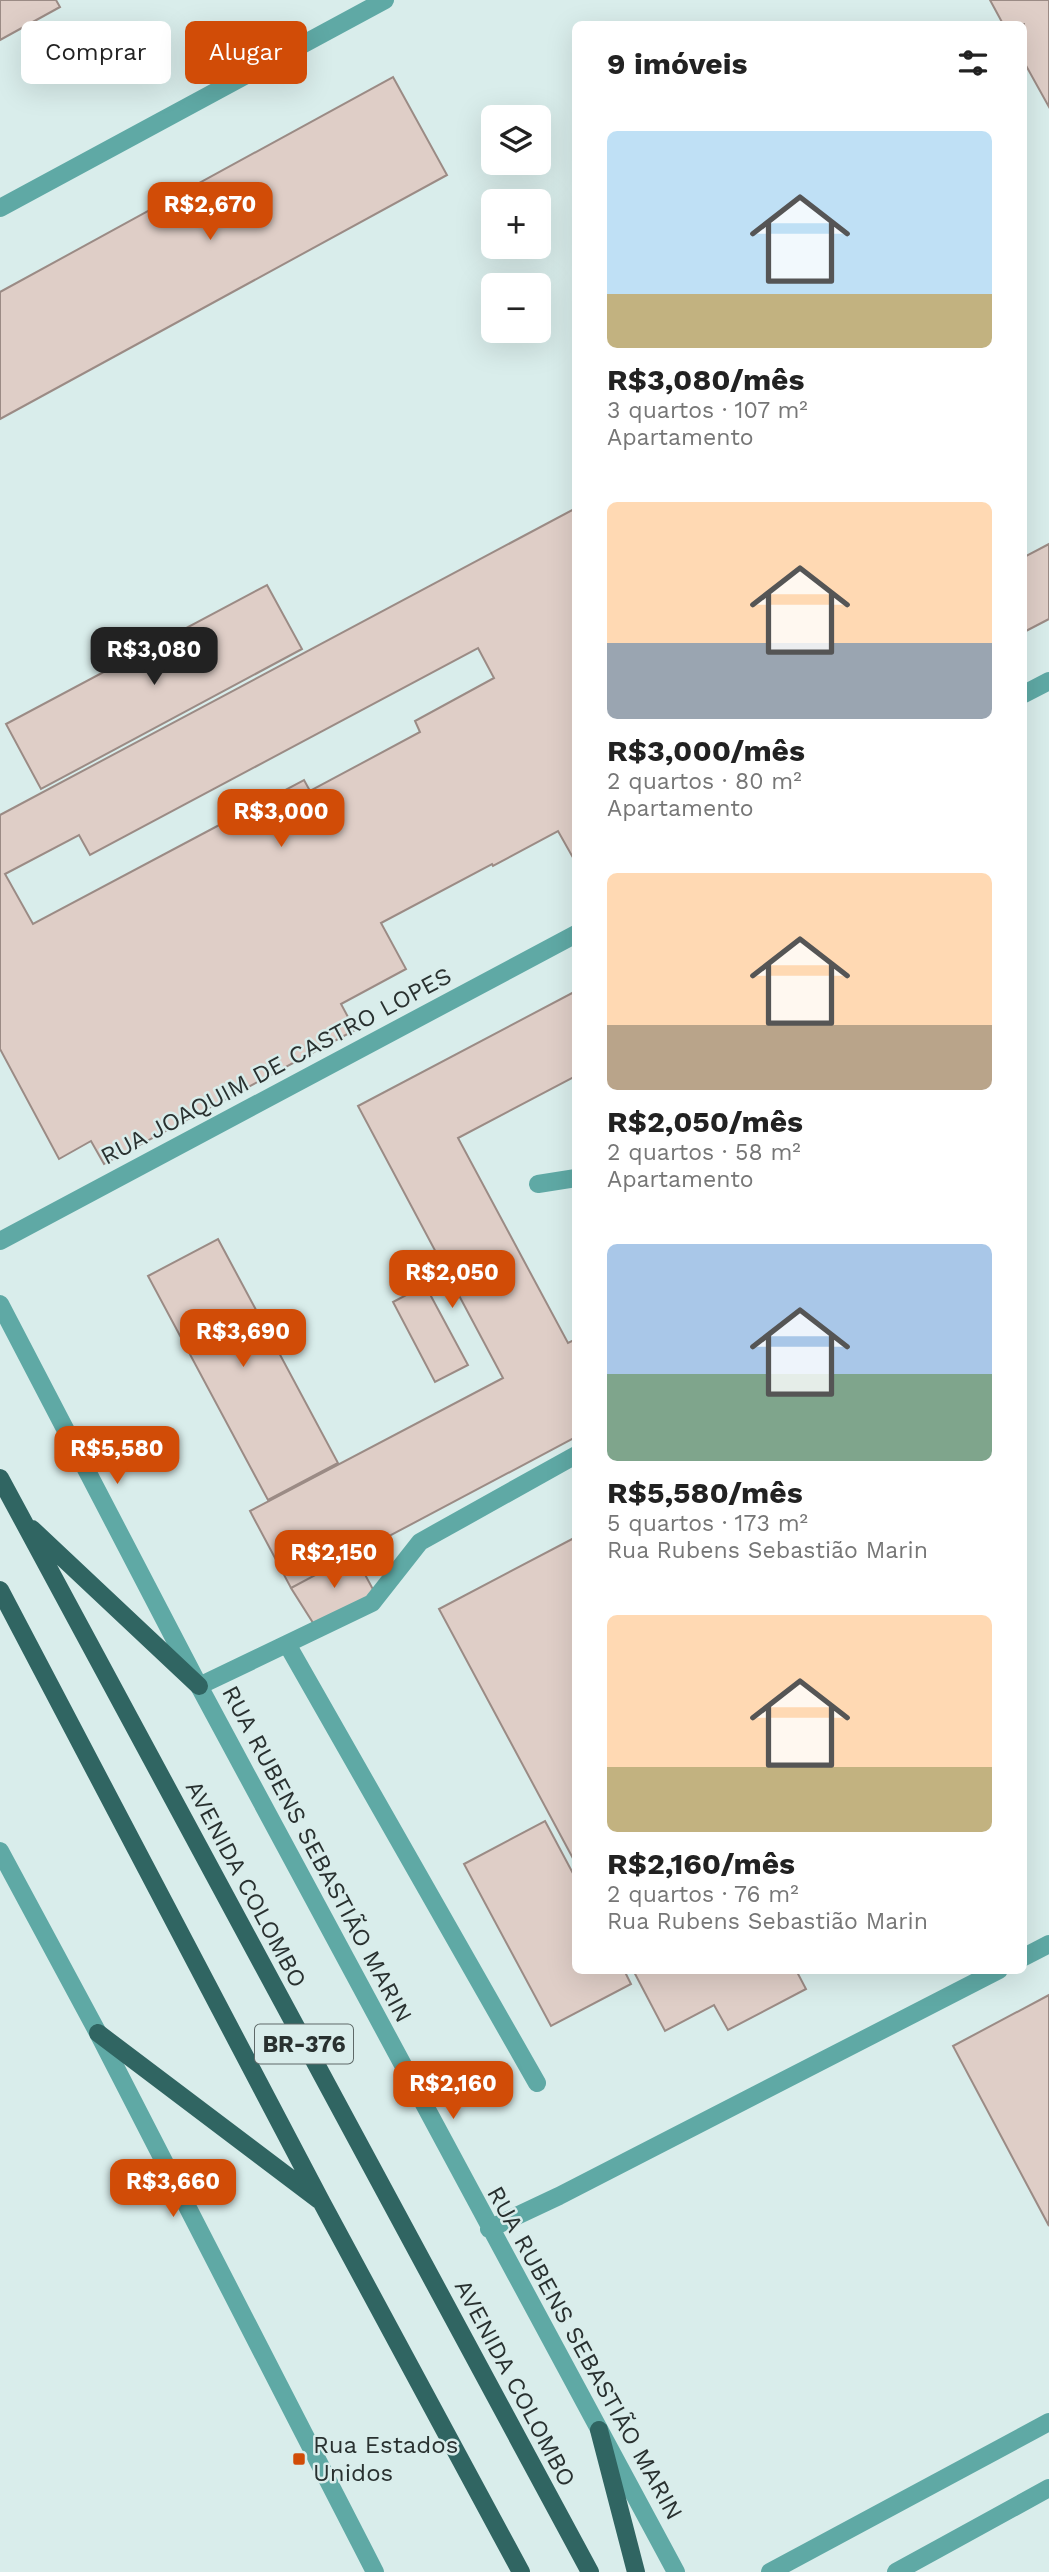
<!DOCTYPE html>
<html lang="pt">
<head>
<meta charset="utf-8">
<style>
	:root { --surface:#fff; --page:#f2f2f2; --text:#222; --muted:#767676; --accent:#d14c07 }
	body { margin:0; font-family:"Work Sans",sans-serif; background:var(--page); color:var(--text); height:100vh; display:flex; flex-direction:column; font-size:26px; white-space:nowrap }
	* { box-sizing:border-box; margin:0 }
	p { font-size:23px; color:var(--muted) }
	.icon { flex:none; width:38px; height:38px; fill:none; stroke:currentColor; stroke-width:2; stroke-linecap:round; stroke-linejoin:round }
	.map { position:relative; flex:1; overflow:hidden }
	.sheet { position:absolute; left:572px; top:21px; width:455px; height:1953px; display:flex; flex-direction:column; background:var(--surface); border-radius:10px; box-shadow:0 7px 28px #0002 }
	.sheet>* { flex:none }
	.banner { position:absolute; left:21px; top:21px; width:446px; height:63px; display:flex; gap:14px }
	.tools { position:absolute; left:481px; top:105px; display:grid; gap:14px }
	.tools a { display:grid; place-items:center; width:70px; height:70px; border-radius:10px; background:var(--surface); box-shadow:0 7px 28px #0002; font-size:35px }
	.price { position:absolute; translate:-50% -60px; padding:0 16px; border-radius:14px; background:var(--accent); color:#fff; font-size:23px; line-height:46px; filter:drop-shadow(0 2px 4px #0008) }
	.price::after { content:''; position:absolute; left:50%; top:42px; width:21px; height:16px; margin-left:-10px; background:inherit; clip-path:polygon(0 0,100% 0,50% 100%) }
	.price.selected { background:#222; color:#fff }
	ul { padding:0; list-style:none }
	li { display:grid; align-content:center; gap:14px; height:371px; padding:0 35px }
	li span { display:grid; place-items:center; height:217px; border-radius:10px; color:#555 }
	li>.icon { margin-inline-start:auto }
	span .icon { width:126px; height:126px; fill:#fffc; stroke-width:1 }
	li b { font-size:30px }
	h2 { display:flex; justify-content:space-between; align-items:center; height:84px; padding:0 35px; font-size:30px }
	.chip { padding:0 24px; border-radius:10px; background:var(--surface); box-shadow:0 7px 28px #0002; font-size:24px; line-height:63px }
	.chip.selected { background:var(--accent); color:#fff }
	.map>svg:first-child { display:block }
	.building { fill:#dfcec7; stroke:#9b8b85; stroke-width:2; fill-rule:evenodd }
	.lines { fill:none; stroke-linecap:round; stroke-linejoin:round }
	.minor { stroke:#5fa9a5; stroke-width:18 }
	.major { stroke:#306562; stroke-width:18 }
	.poi-dot { fill:#d14c07; stroke:#d9edeb; stroke-width:2.5 }
	.labels { text-anchor:middle; dominant-baseline:central; stroke-width:5; stroke-linejoin:round; paint-order:stroke }
	.shield { fill:#d9edeb; stroke:#5e6968; stroke-width:2 }
	.shield-label { font-size:23px; font-weight:bold; fill:#293130 }
	.street-label { font-size:24px; fill:#293130; stroke:#d9edeb }
	.poi-label { font-size:24px; fill:#293130; stroke:#d9edeb; text-anchor:start }
</style>
</head>
<body>
<div class="map">
<svg width="1049" height="2572" viewBox="0 0 1049 2572">
	<rect width="100%" height="100%" fill="#d9edeb"/>
	<path class="building" d="M0 0H56L60 7 0 40Z
		M990 0H1049V107L1024 62V24H1003Z
		M393 77 447 175 0 419V292Z
		M576 508V863L558 831 493 866 492 864 381 923 406 969 341 1004 355 1030 104 1164 91 1141 59 1159 0 1049V815ZM478 648 494 678 415 721 420 732 310 791 304 780 33 924 5 874 79 835 90 855Z
		M1049 544V619L1024 632V557Z
		M267 585 302 649 41 789 6 724Z
		M576 991V1076L458 1138 568 1343 576 1339V1437L291 1588 250 1511 503 1378 358 1106Z
		M218 1239 338 1463 268 1500 148 1276Z
		M425 1285 468 1365 435 1382 393 1302Z
		M576 1537V1864L439 1609Z
		M354 1554 376 1595 315 1626 291 1588Z
		M545 1821 576 1879V1970H624L631 1984 551 2026 464 1864Z
		M633 1970H796L806 1989 728 2030 714 2005 665 2031Z
		M1049 1995V2226L953 2046Z"/>
	<g class="lines">
		<path class="minor" d="M0 208 385 0
			M1024 694 1049 681
			M538 1184 576 1178
			M0 1241 576 934
			M0 1304 199 1686 676 2572
			M287 1644 537 2083
			M199 1686 372 1603 420 1542 576 1455
			M0 1851 98 2033 375 2572
			M1024 1957 1049 1944
			M489 2229 559 2196 999 1970
			M770 2572 1049 2422
			M896 2572 1049 2488"/>
		<path class="major" d="M0 1478 590 2572
			M32 1529 199 1686
			M0 1590 322 2203 521 2572
			M98 2033 319 2200
			M599 2430 636 2572"/>
	</g>
	<rect class="poi-dot" x="292" y="2452" width="14" height="14" rx="3.5"/>
	<g class="labels">
		<rect class="shield" x="255" y="2024.5" width="98" height="39" rx="5"/>
		<g class="shield-label">
			<text x="304" y="2044">BR-376</text>
		</g>
		<g class="street-label">
			<text transform="translate(276 1066) rotate(-28)">RUA JOAQUIM DE CASTRO LOPES</text>
			<text transform="translate(317 1854) rotate(62)">RUA RUBENS SEBASTIÃO MARIN</text>
			<text transform="translate(246 1884) rotate(62)">AVENIDA COLOMBO</text>
			<text transform="translate(585 2353) rotate(61)">RUA RUBENS SEBASTIÃO MARIN</text>
			<text transform="translate(515 2383) rotate(62)">AVENIDA COLOMBO</text>
		</g>
		<g class="poi-label">
			<text x="313" y="2445">Rua Estados<tspan x="313" dy="28">Unidos</tspan></text>
		</g>
	</g>
</svg>
<div class="tools">
<a><svg class="icon" aria-label="layers" viewBox="0 0 24 24"><path d="M12 4l9 5-9 5-9-5zM3 14l9 5 9-5"/></svg></a>
<a>+</a>
<a>−</a>
</div>
<b class="price" style="left:210px;top:242px">R$2,670</b>
<b class="price selected" style="left:154px;top:687px">R$3,080</b>
<b class="price" style="left:281px;top:849px">R$3,000</b>
<b class="price" style="left:452px;top:1310px">R$2,050</b>
<b class="price" style="left:243px;top:1369px">R$3,690</b>
<b class="price" style="left:117px;top:1486px">R$5,580</b>
<b class="price" style="left:334px;top:1590px">R$2,150</b>
<b class="price" style="left:453px;top:2121px">R$2,160</b>
<b class="price" style="left:173px;top:2219px">R$3,660</b>
<div class="banner">
<a class="chip">Comprar</a>
<a class="chip selected">Alugar</a>
</div>
<section class="sheet">
<h2>9 imóveis<svg class="icon" aria-label="filters" viewBox="0 0 24 24"><path d="M4 7h16M4 17h16"/><circle cx="9" cy="7" r="2"/><circle cx="15" cy="17" r="2"/></svg></h2>
<ul>
<li><span style="background:linear-gradient(#bfe0f5 75%,#c2b280 0)"><svg class="icon" aria-label="home" viewBox="0 0 24 24"><path d="M3 11l9-7 9 7M6 9v11h12V9"/></svg></span><div><b>R$3,080/mês</b><p>3 quartos · 107 m²</p><p>Apartamento</p></div></li>
<li><span style="background:linear-gradient(#ffd9b3 65%,#9aa5b1 0)"><svg class="icon" aria-label="home" viewBox="0 0 24 24"><path d="M3 11l9-7 9 7M6 9v11h12V9"/></svg></span><div><b>R$3,000/mês</b><p>2 quartos · 80 m²</p><p>Apartamento</p></div></li>
<li><span style="background:linear-gradient(#ffd9b3 70%,#b9a48a 0)"><svg class="icon" aria-label="home" viewBox="0 0 24 24"><path d="M3 11l9-7 9 7M6 9v11h12V9"/></svg></span><div><b>R$2,050/mês</b><p>2 quartos · 58 m²</p><p>Apartamento</p></div></li>
<li><span style="background:linear-gradient(#a9c7e8 60%,#7fa58c 0)"><svg class="icon" aria-label="home" viewBox="0 0 24 24"><path d="M3 11l9-7 9 7M6 9v11h12V9"/></svg></span><div><b>R$5,580/mês</b><p>5 quartos · 173 m²</p><p>Rua Rubens Sebastião Marin</p></div></li>
<li><span style="background:linear-gradient(#ffd9b3 70%,#c2b280 0)"><svg class="icon" aria-label="home" viewBox="0 0 24 24"><path d="M3 11l9-7 9 7M6 9v11h12V9"/></svg></span><div><b>R$2,160/mês</b><p>2 quartos · 76 m²</p><p>Rua Rubens Sebastião Marin</p></div></li>
</ul>
</section>
</div>
</body>
</html>
